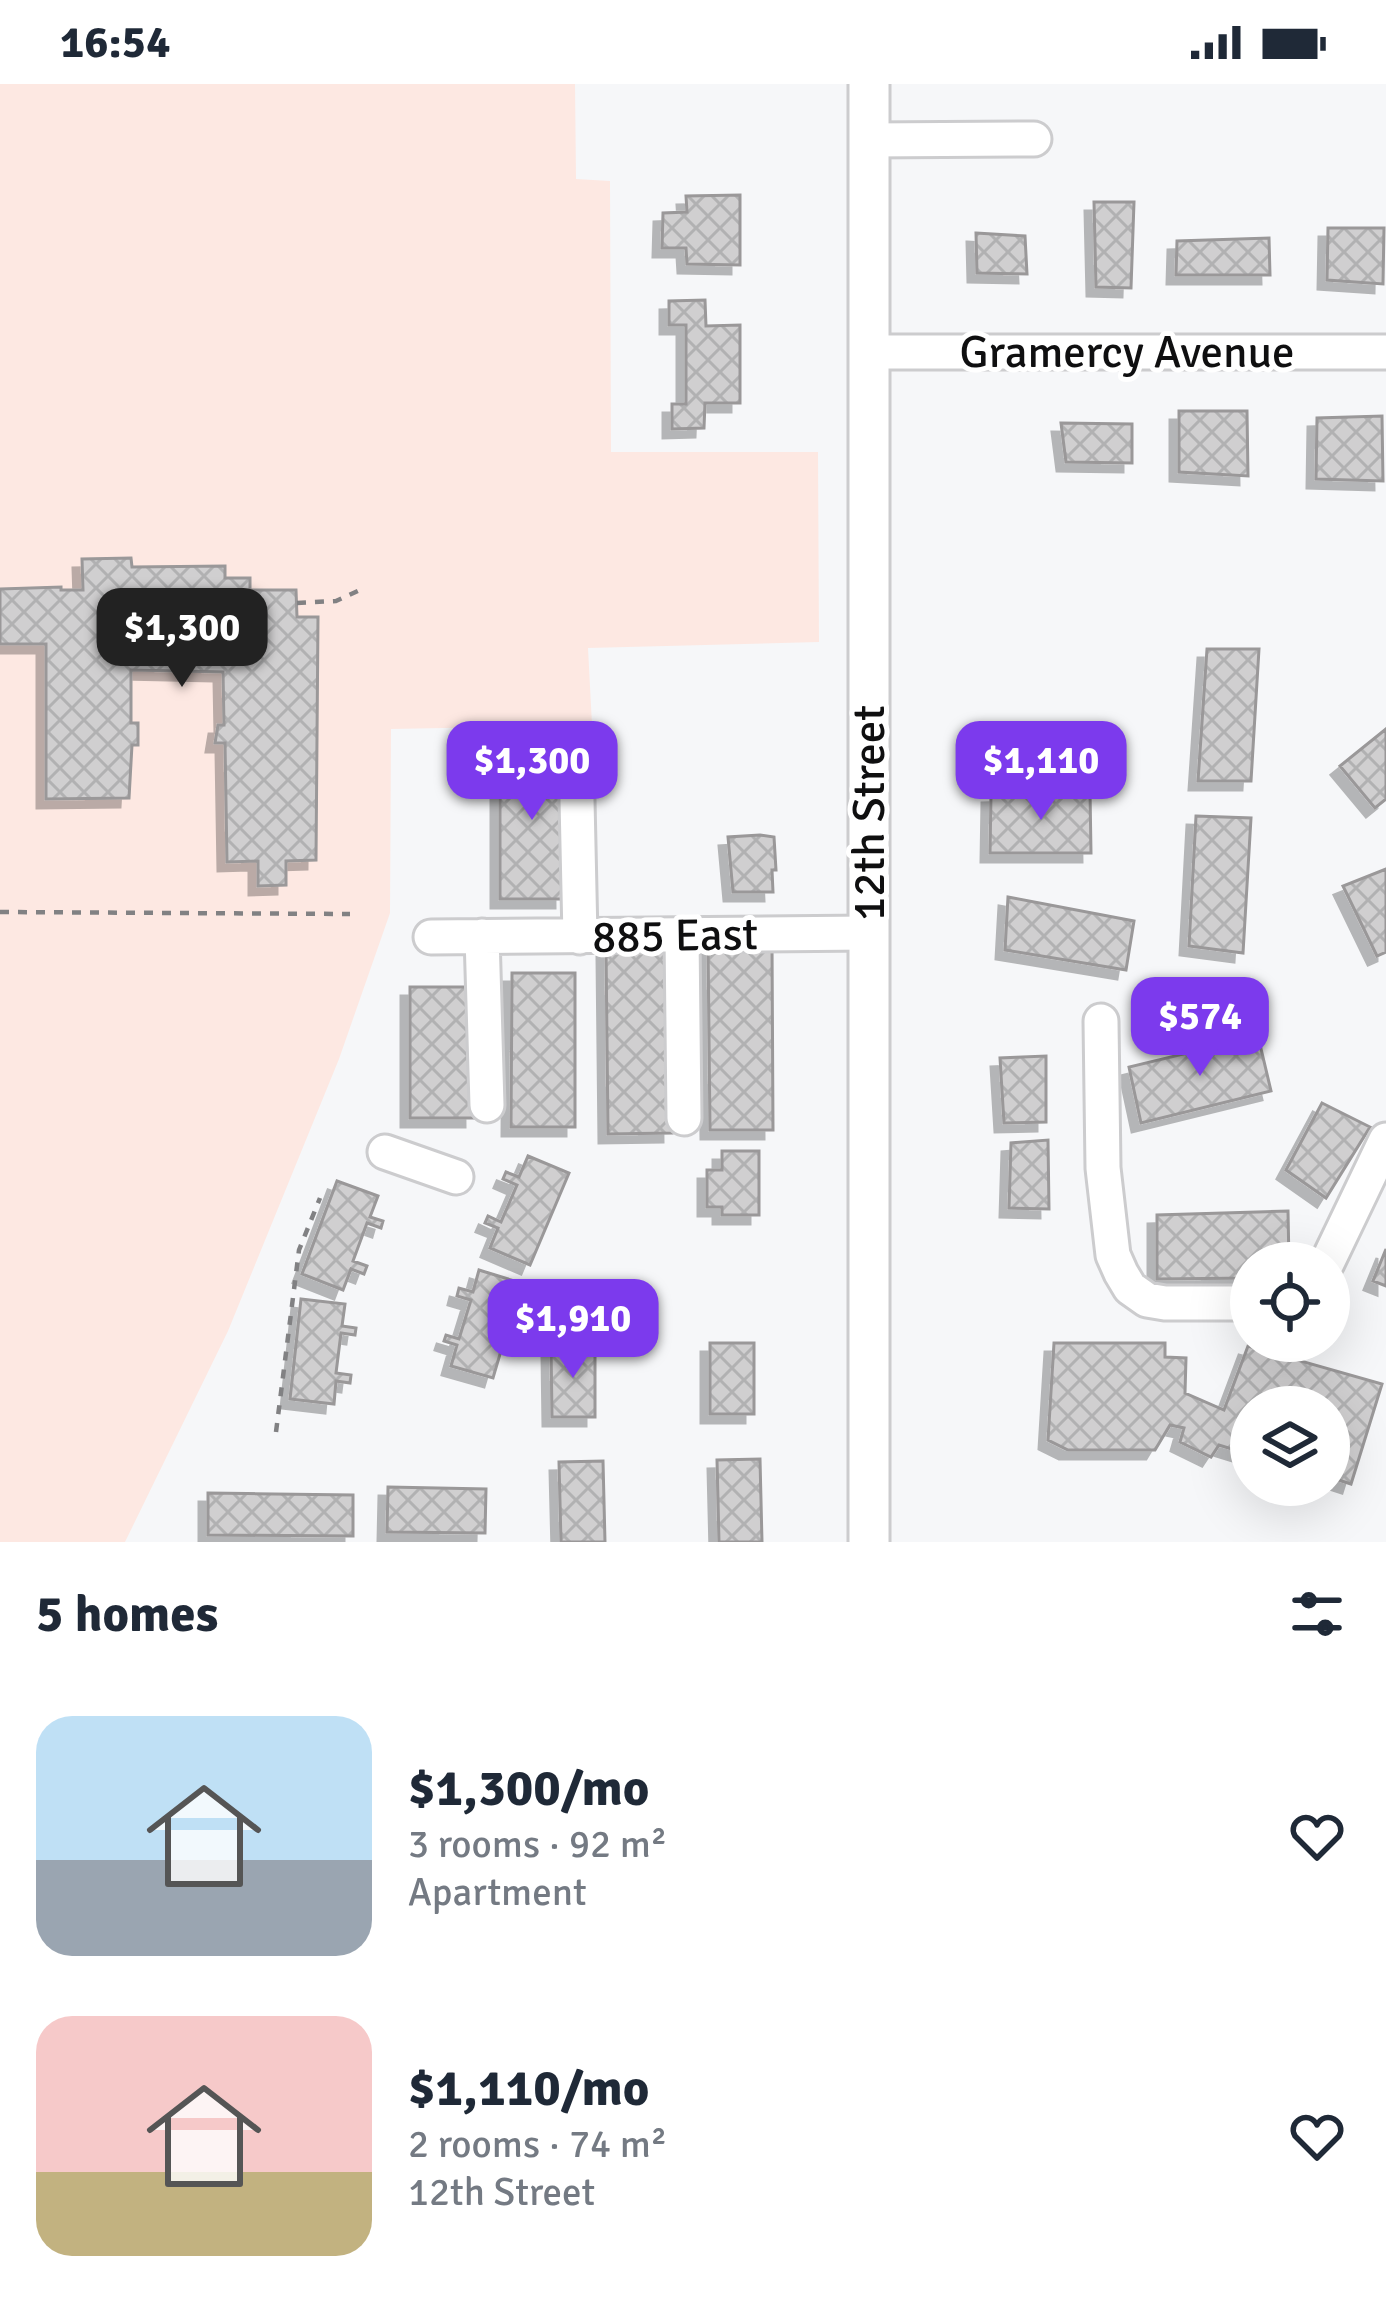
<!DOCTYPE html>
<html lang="en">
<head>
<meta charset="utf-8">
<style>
	:root { --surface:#fff; --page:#f2f2f3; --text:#1f2937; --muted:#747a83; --accent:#7c3aed }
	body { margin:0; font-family:Signika,sans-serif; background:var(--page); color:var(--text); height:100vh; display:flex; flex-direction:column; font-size:45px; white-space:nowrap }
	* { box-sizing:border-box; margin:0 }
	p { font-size:39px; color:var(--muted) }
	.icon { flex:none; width:66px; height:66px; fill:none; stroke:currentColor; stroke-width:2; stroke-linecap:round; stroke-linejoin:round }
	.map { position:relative; height:1458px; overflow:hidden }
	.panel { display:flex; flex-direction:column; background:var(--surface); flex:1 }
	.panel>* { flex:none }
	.buttons { position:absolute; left:1230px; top:1158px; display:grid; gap:24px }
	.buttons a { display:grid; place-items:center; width:120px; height:120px; border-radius:50%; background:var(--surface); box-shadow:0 12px 48px #0002; font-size:60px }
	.price { position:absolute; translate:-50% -102px; padding:0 27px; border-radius:24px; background:var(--accent); color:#fff; font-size:39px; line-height:78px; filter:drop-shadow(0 3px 6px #0008) }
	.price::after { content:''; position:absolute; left:50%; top:72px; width:36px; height:27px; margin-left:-18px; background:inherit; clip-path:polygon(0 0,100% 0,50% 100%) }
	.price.active { background:#222; color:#fff }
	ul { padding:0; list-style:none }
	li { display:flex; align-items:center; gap:36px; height:300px; padding:0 36px }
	li span { display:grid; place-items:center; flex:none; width:336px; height:240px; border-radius:36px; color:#555 }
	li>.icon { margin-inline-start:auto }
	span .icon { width:144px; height:144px; fill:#fffc; stroke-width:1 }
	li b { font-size:51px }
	h2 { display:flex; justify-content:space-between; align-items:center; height:144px; padding:0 36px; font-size:51px }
	.status { display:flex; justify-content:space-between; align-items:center; height:84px; padding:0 60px; background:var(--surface); direction:ltr }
	.status svg { height:33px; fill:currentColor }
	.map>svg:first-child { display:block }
	.education { fill:#fde8e2 }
	.building { fill:url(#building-cross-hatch); stroke:#9a9899; stroke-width:3; filter:url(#shadow) }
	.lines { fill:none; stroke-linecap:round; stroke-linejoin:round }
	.minor-casing { stroke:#ccccce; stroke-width:39 }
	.major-casing { stroke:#ccccce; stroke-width:45 }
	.path { stroke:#818183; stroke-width:4.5; stroke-dasharray:9 9; stroke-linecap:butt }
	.minor { stroke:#fff; stroke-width:33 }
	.major { stroke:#fff; stroke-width:39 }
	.labels { text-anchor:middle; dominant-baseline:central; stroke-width:10; stroke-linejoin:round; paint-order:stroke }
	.street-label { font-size:45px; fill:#0f0f10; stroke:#fff }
</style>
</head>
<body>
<div class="status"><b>16:54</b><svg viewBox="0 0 49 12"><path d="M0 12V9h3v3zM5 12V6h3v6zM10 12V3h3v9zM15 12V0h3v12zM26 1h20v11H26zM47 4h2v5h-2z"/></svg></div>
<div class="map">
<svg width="1386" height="1458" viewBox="0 0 1386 1458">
	<defs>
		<pattern id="building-cross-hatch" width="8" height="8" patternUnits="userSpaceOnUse" patternTransform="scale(3)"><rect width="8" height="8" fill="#d0cfd0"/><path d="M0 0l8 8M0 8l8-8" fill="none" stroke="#b1b1b2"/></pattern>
		<filter id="shadow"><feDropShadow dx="-9" dy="9" stdDeviation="0" flood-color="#0004"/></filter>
	</defs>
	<rect width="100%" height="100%" fill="#f6f7f9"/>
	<path class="education" d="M0 0H575L576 95 610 97 611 368H818L819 558 588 564 592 641 391 645 390 829 339 975 228 1247 125 1458H0Z"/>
	<path class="building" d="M740 111V181L687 180 686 164H662L663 129 687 128 686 112Z
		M1094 118H1134L1131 204 1096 203Z
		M1328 144H1384L1383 200 1327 196Z
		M976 149 1025 152 1027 190 977 189Z
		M1269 154 1270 191H1176L1177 157Z
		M705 216 706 242 740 241V319H705L704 344 672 345V320H686V241H669V217Z
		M1179 327H1247L1248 392 1179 388Z
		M1382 332 1383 397 1316 395 1317 334Z
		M1061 339 1132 340V379L1066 378Z
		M131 474 132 483 225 482V494H250V506H296L297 533H318L316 776 286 777V801L258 802V777L227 778 225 659H215L218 641H224L223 588 131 586V639H138V661H132L129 714 46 715V560H0V505L61 503V506H83L82 475Z
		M1207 565H1259L1251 697H1198Z
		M1386 645V715L1375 724 1340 682Z
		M500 662H563L564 815H500Z
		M1090 707 1091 769H990L991 710Z
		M1196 732 1251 734 1243 869 1189 862Z
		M760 751 774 753 776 786H772L773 808H733L728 753Z
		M1386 785V868L1377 872 1343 802Z
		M1008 813 1134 837 1126 886 1005 866Z
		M772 859 773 1046H710L708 860Z
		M670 863 672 1049 608 1050 606 864Z
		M512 889H575V1043H511Z
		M410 903H473L474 1034H410Z
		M1258 952 1271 1007 1141 1039 1129 983Z
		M1046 972V1038L1004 1039 1000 974Z
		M1322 1019 1370 1043 1326 1114 1286 1086Z
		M1048 1056 1049 1125 1009 1124 1011 1059Z
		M722 1067H759V1131H722V1123H707V1086H722Z
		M528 1072 569 1089 530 1181 490 1164 498 1144 485 1139 488 1132 501 1138 517 1101 503 1095 506 1088 519 1093Z
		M337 1097 378 1112 370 1133 383 1137 381 1144 367 1139 353 1177 367 1182 364 1190 351 1185 343 1206 302 1190Z
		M1288 1127 1289 1179H1251V1194L1157 1195V1131Z
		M1386 1165V1202L1373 1197Z
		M479 1186 521 1199 493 1294 451 1282 457 1261 444 1257 446 1251 459 1255 471 1216 457 1212 459 1204 473 1208Z
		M301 1215 345 1220 342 1242 356 1244 355 1251 341 1249 336 1289 351 1291 350 1299 336 1297 334 1320 290 1315Z
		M710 1259H754V1330H710Z
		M1054 1259H1165V1273L1186 1274 1185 1309 1224 1326 1248 1262 1382 1300 1351 1400 1329 1393V1323H1251V1371L1219 1361 1211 1373 1180 1358 1184 1344 1170 1341 1155 1366H1068L1048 1356Z
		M595 1261V1333H552L551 1262Z
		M760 1375 762 1458H719L717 1376Z
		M603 1377 605 1458H561L559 1378Z
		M388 1403 486 1405 485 1449 387 1448Z
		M208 1409 353 1411V1452L208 1451Z"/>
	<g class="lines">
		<g class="minor-casing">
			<path id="minor" d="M869 56 1034 55
				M869 268H1386
				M576 670 580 853
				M682 851 684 1034
				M482 852 487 1021
				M431 853 869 849
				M1101 937 1103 1084 1113 1171 1121 1189 1130 1204 1147 1216 1165 1219H1251
				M385 1068 456 1093
				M1327 1179 1386 1056"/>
		</g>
		<g class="major-casing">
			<path id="major" d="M869 0V1458"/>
		</g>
		<path class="path" d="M297 519 336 517 360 506
			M0 828 350 830
			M276 1348 299 1166 320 1114"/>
		<use href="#minor" class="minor"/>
		<use href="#major" class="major"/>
	</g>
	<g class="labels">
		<g class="street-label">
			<text x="1127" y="268">Gramercy Avenue</text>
			<text transform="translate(869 729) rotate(-90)">12th Street</text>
			<text transform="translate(675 852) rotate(-1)">885 East</text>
		</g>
	</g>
</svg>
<div class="buttons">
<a><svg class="icon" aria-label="locate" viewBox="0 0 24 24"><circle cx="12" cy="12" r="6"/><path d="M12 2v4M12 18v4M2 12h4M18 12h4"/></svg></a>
<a><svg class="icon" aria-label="layers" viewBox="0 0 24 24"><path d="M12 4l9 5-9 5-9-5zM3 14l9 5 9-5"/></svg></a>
</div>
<b class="price active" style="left:182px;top:606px">$1,300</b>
<b class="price" style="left:532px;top:739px">$1,300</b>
<b class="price" style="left:1041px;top:739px">$1,110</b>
<b class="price" style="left:1200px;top:995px">$574</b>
<b class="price" style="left:573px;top:1297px">$1,910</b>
</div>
<section class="panel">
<h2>5 homes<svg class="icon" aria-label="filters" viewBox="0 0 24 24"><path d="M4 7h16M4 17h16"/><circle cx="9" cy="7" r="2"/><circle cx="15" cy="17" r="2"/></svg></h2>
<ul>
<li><span style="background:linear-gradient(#bfe0f5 60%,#9aa5b1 0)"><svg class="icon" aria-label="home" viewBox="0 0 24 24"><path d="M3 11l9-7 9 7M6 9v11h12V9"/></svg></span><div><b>$1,300/mo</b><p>3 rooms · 92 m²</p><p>Apartment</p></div><svg class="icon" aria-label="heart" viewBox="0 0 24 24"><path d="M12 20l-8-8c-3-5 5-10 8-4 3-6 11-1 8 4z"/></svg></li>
<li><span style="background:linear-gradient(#f6c9c9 65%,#c2b280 0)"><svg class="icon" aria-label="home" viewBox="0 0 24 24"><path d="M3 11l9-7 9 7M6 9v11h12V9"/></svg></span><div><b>$1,110/mo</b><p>2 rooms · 74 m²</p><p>12th Street</p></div><svg class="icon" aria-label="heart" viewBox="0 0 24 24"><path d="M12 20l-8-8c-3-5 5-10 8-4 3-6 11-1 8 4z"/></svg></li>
</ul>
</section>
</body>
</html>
